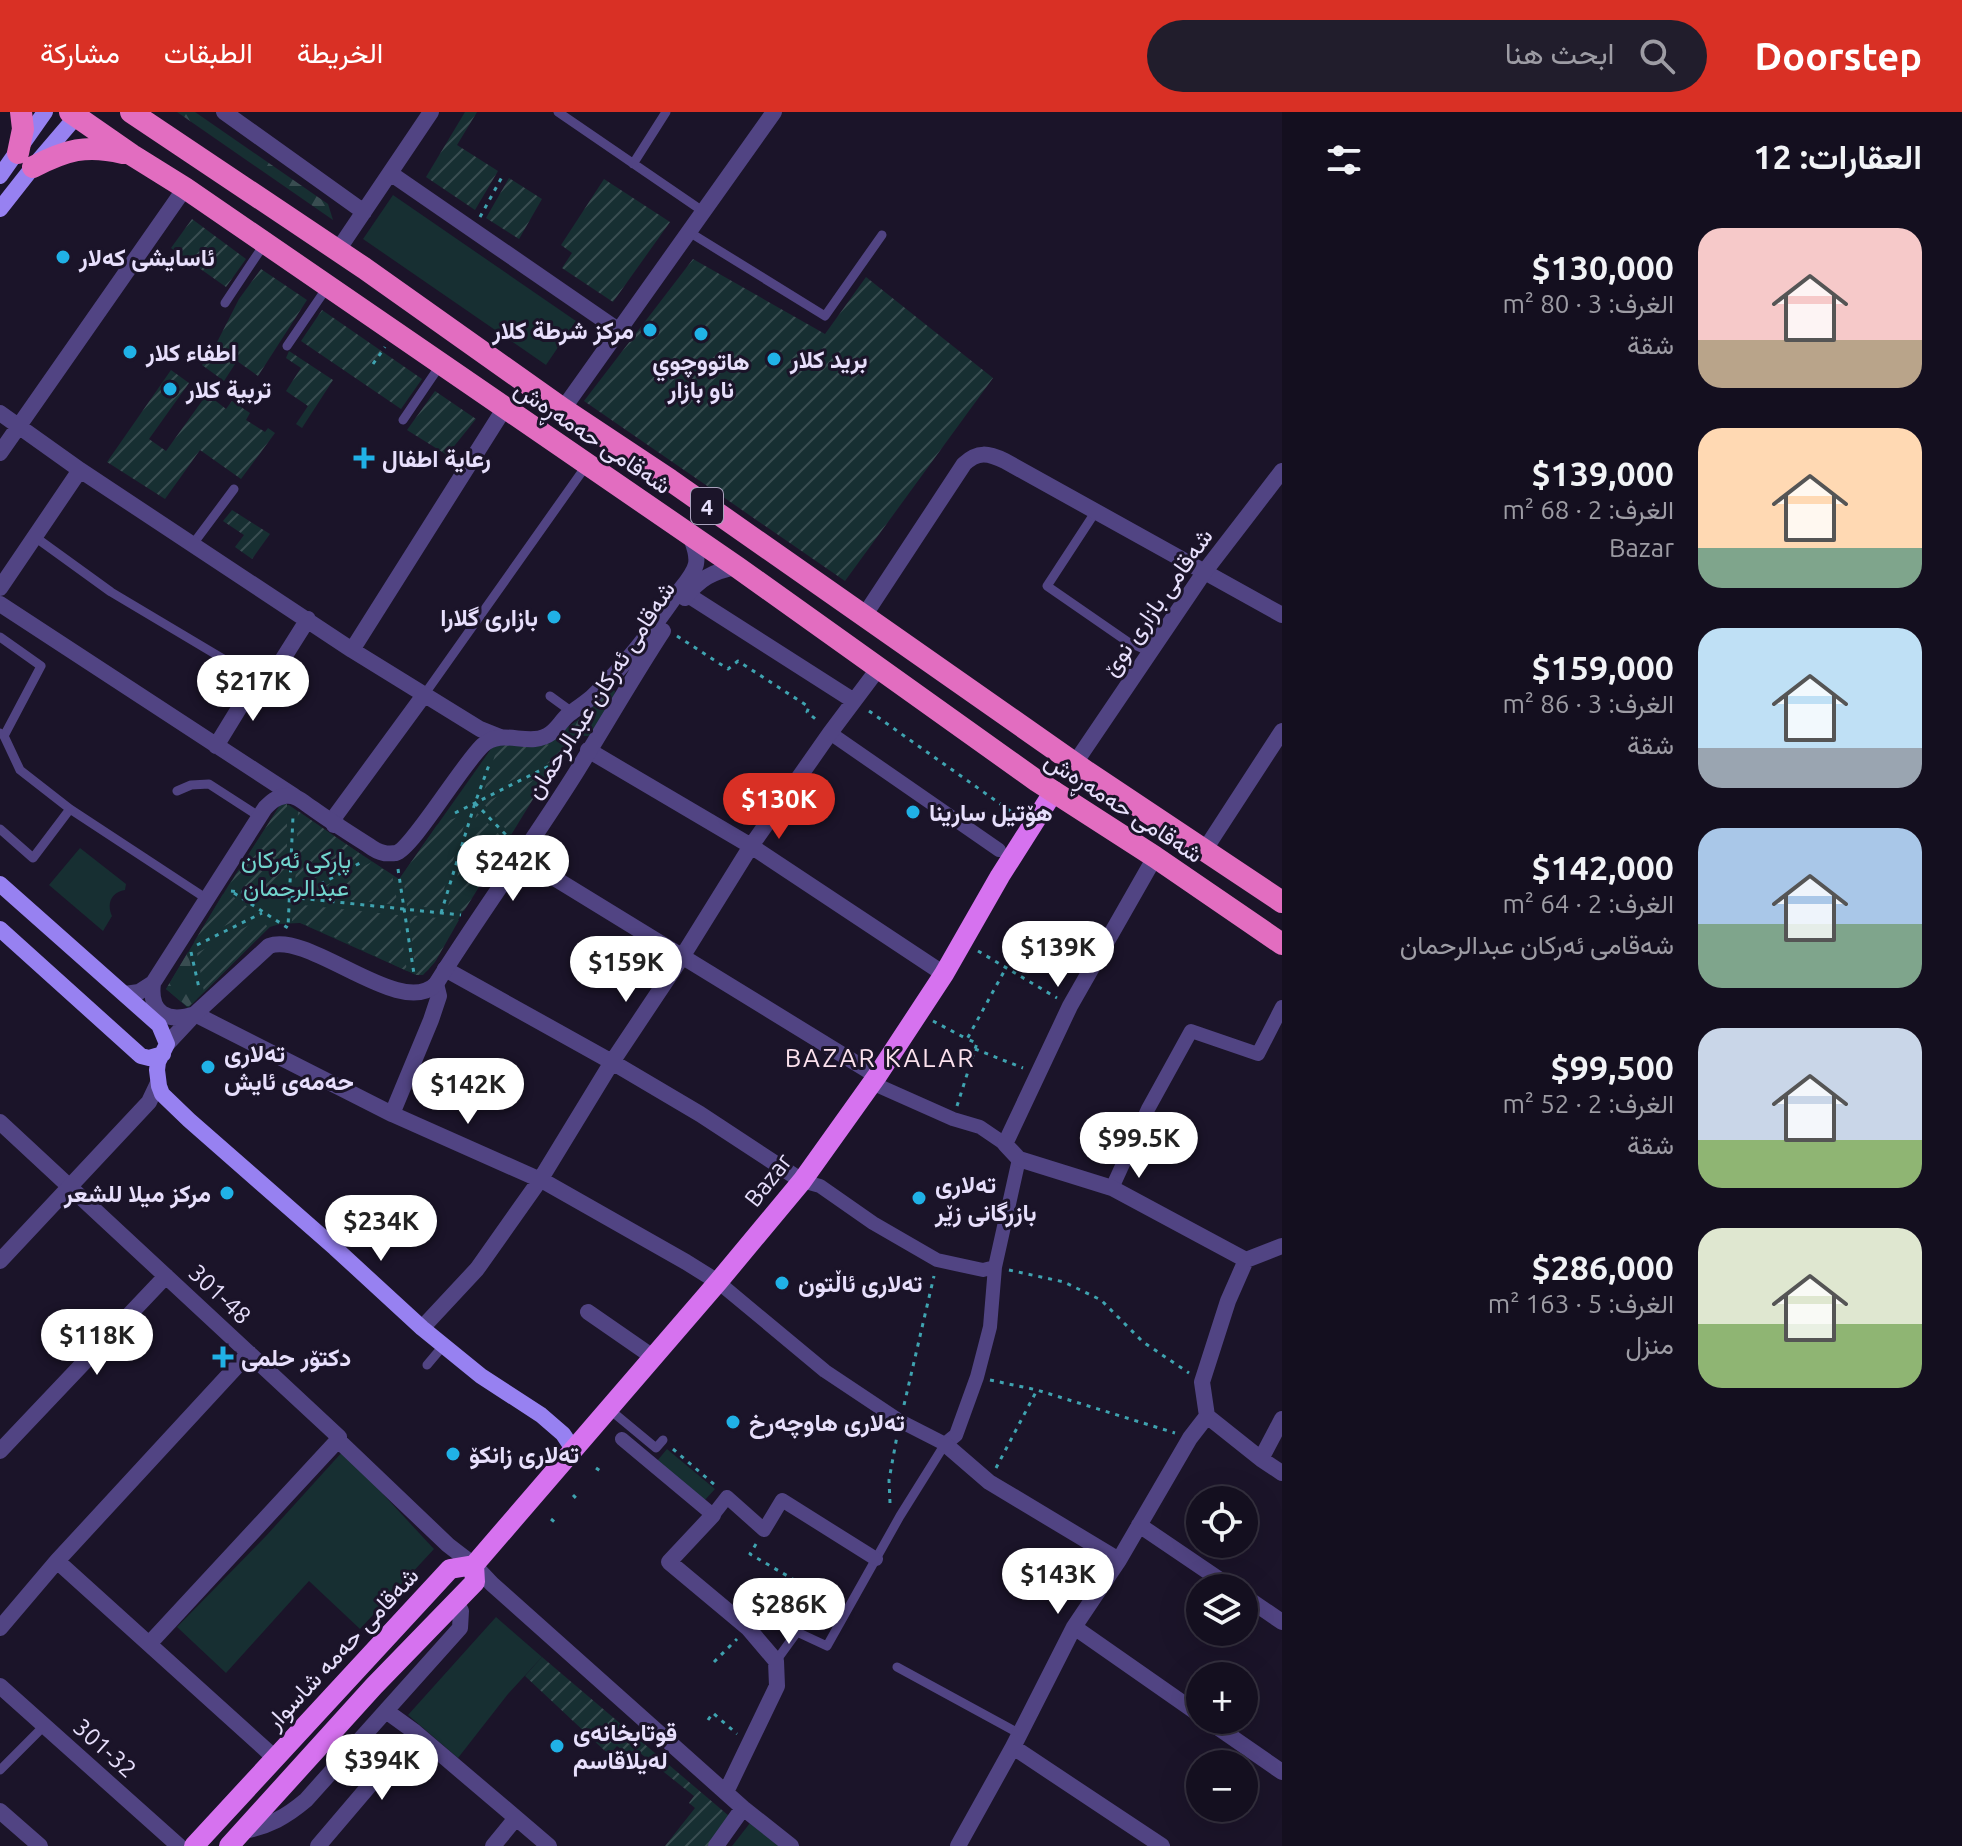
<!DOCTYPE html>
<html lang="ar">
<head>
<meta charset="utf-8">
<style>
	:root { --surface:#140f1f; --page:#211d2c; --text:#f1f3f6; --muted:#9d9ca4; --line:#332f3d; --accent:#d93025 }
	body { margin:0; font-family:Ubuntu,Vazirmatn,sans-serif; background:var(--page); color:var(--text); direction:rtl; height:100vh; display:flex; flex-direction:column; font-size:30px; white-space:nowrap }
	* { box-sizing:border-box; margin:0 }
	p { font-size:26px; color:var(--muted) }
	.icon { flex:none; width:44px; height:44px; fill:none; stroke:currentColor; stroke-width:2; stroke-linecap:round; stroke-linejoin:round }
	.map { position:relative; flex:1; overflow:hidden; direction:ltr }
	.details { display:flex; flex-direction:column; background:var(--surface); width:680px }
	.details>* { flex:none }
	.tools { position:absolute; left:1186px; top:1374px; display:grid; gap:16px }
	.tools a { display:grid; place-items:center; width:72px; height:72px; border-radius:50%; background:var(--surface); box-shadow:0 8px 32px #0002,0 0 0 2px var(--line); font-size:40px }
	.price { position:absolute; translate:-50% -68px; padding:0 18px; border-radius:28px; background:#fff; color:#222; font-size:26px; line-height:52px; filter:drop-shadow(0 2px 4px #0008) }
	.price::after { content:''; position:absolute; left:50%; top:48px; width:24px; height:18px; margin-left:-12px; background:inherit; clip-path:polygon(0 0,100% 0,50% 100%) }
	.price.on { background:var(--accent); color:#fff }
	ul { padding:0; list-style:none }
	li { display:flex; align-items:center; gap:24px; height:200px; padding:0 40px }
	li span { display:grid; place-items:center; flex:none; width:224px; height:160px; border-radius:24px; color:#555 }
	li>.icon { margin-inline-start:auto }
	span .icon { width:96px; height:96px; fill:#fffc; stroke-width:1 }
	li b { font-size:34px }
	h2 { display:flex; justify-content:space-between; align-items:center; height:96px; padding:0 40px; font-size:34px }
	header { display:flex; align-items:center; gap:48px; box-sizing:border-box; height:112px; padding:0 40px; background:var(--accent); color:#fff }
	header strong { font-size:38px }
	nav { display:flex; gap:44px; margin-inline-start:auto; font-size:28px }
	.search { width:560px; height:72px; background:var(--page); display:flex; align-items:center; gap:20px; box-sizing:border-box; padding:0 28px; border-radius:44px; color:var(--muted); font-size:30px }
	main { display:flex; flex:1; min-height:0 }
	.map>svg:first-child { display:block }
	.green { fill:#172f32 }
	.forest { fill:url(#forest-firs) }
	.garden { fill:url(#garden-furrows) }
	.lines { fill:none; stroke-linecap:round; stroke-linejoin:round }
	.path { stroke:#3fa3b0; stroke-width:3; stroke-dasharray:4 6; stroke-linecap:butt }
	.service { stroke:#514483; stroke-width:9 }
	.pedestrian { stroke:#514483; stroke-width:14 }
	.minor { stroke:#514483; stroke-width:16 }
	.tertiary { stroke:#514483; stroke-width:16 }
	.secondary { stroke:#9781f1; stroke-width:16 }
	.primary { stroke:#d672ef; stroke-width:20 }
	.trunk { stroke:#e26dc0; stroke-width:22 }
	.poi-dot { fill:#20b1e6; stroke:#1b1429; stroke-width:3 }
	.labels { text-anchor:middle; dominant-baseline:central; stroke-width:6; stroke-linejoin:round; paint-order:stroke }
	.shield { fill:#1b1429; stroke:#aaa2bd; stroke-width:2 }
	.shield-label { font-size:22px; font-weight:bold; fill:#e7dffc }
	.poi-label { font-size:24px; font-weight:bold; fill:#e7dffc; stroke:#1b1429; text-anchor:start }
	.street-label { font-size:24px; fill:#e7dffc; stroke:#1b1429 }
	.park-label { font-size:24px; fill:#72d5cd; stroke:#1b1429 }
	.neighbourhood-label { font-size:26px; letter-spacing:2px; fill:#fce1ed; stroke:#1b1429 }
</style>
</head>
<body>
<header>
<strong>Doorstep</strong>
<div class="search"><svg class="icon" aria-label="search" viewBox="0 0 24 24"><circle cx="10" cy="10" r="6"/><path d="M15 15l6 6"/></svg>ابحث هنا</div>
<nav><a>الخريطة</a><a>الطبقات</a><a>مشاركة</a></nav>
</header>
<main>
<section class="details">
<h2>العقارات: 12<svg class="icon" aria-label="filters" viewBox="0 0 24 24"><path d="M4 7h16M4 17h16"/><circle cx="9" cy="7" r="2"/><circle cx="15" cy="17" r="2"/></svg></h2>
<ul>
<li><span style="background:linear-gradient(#f6c9c9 70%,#b9a48a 0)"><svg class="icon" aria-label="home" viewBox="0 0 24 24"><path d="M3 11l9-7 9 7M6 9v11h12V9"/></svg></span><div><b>$130,000</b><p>الغرف: 3 · 80 m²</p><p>شقة</p></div></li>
<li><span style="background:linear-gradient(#ffd9b3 75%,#7fa58c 0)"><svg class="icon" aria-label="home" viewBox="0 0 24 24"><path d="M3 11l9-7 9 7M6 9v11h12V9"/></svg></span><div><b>$139,000</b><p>الغرف: 2 · 68 m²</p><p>Bazar</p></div></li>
<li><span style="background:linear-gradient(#bfe0f5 75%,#9aa5b1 0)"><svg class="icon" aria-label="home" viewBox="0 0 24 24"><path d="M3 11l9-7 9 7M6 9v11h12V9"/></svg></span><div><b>$159,000</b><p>الغرف: 3 · 86 m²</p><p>شقة</p></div></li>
<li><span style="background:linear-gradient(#a9c7e8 60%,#7fa58c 0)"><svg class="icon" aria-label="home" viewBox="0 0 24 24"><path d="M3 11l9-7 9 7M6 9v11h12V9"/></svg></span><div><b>$142,000</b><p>الغرف: 2 · 64 m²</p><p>شەقامی ئەرکان عبدالرحمان</p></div></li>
<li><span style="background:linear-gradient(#c9d6e8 70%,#8fb573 0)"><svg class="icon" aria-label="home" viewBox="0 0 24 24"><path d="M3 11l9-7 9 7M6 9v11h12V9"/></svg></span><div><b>$99,500</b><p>الغرف: 2 · 52 m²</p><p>شقة</p></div></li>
<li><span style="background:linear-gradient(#dfe7d0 60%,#8fb573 0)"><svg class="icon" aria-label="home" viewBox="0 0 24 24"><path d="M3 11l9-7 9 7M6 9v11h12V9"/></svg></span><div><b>$286,000</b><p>الغرف: 5 · 163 m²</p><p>منزل</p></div></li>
</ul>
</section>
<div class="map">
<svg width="1282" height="1734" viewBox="0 0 1282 1734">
	<defs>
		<pattern id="forest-firs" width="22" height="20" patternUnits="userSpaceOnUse" patternTransform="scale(2)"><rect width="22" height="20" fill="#172f32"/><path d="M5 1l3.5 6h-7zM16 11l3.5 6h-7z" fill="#394d51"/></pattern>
		<pattern id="garden-furrows" width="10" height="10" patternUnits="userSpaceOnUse" patternTransform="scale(2)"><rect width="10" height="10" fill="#172f32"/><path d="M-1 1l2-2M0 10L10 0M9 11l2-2" fill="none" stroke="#394d51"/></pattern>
	</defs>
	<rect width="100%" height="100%" fill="#1b1429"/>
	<path class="green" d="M393 83 576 209 546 253 363 127Z
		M610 577 615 579 613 588 589 624H571L468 790 436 848 428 858 423 862 416 863 300 811 280 812 270 815 188 896 166 877 228 774 281 692 289 693 332 723 399 767 493 634 553 626 585 603Z
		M80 736 126 772 125 778C112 780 106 791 112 804L103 819 49 773Z
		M667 1337 715 1377 704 1389 657 1349Z
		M343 1339 434 1437 360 1517 309 1469 226 1561 177 1515 266 1424Z
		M496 1505 542 1545 508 1582 458 1646 408 1603Z
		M750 1711 780 1734H732Z"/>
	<path class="forest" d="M177 0H195L328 92 333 108Z
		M610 577 615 579 613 588 589 624H572L568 630 553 626 585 603Z
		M188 840 197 887 188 895 166 877Z"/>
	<path class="garden" d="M465 0H477L457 33 498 59 475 98 426 65Z
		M509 66 542 87 519 127 486 106Z
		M604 67 670 110 613 190 562 156 572 141 561 133Z
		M192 107 246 147 226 175 171 136Z
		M693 147 825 222 866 165 993 266 845 469 584 289Z
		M261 157 307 188 258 264 237 249 224 269 202 253 213 238 239 187Z
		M322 198 422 267 401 297 301 229Z
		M289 239 333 268 302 316 296 312 308 294 286 279 301 256 286 246Z
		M171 258 189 271 149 327 166 339 207 282 226 297 232 289 250 301 246 308 265 320 268 316 275 321 241 367 200 338 165 387 107 350Z
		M435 279 476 307 447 343 407 318Z
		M232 398 270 422 252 447 235 435 244 423 223 409Z
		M543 631 563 637 557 647 483 682 498 633Z
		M549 661 511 723 483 691Z
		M285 691 287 692V780L228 775 280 693Z
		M298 699 362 743 299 778H295Z
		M468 701 438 796 407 794 403 765 407 756 437 713Z
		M477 701 507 730 464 799 447 797Z
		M372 750 392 763 398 793 307 783Z
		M223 782 231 783 253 799 194 830Z
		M293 792 398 803 407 859 348 831 301 811 292 809Z
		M409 803 459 808 435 850 423 863H416Z
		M262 806 268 816 204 880 197 841Z
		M542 1545 729 1704 708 1734H665L695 1696 689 1691 694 1684 635 1637 629 1643 617 1634 610 1642 604 1638 525 1564Z"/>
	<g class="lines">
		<path class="path" d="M480 105 503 63
			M373 252 385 235
			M677 524 728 557 738 549 809 595 807 600 819 610
			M869 599 1016 703
			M475 691 510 727
			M455 701 555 651
			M398 757 414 862
			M231 779 461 803
			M234 781 288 816 293 704
			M294 786 362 750
			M441 801 475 691 489 653
			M197 833 262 801
			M978 839 1057 886
			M191 840 199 876
			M933 909 967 927 1006 856
			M975 937 1023 956
			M957 994 977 931 967 927
			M1009 1158 1064 1170 1101 1188 1143 1230 1189 1261
			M990 1268 1037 1278 1175 1321
			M904 1293 934 1164
			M673 1337 716 1374
			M596 1356 603 1361
			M996 1356 1037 1278
			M573 1383 578 1388
			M890 1391 889 1368 897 1324
			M551 1407 557 1412
			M756 1432 750 1442 808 1476 794 1508
			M714 1550 737 1527
			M708 1608 713 1601 737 1622"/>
		<path class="service" d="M558 0 704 100
			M633 52 666 0
			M689 120 825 204 882 123
			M225 191 265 131
			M287 234 328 174
			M403 308 441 252
			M1096 399 1047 474 1128 530 1150 540
			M35 425 111 480 257 567
			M193 432 234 377
			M0 525 41 554 4 624
			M424 583 586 354
			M550 584 572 600
			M0 621 4 624 20 658 70 697 207 787
			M177 679 191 673 209 672 260 705
			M0 717 33 746 70 697
			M427 1253 443 1234
			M609 1297 656 1336 663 1328
			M776 1549 797 1520 827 1534 900 1404 945 1332
			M897 1555 1020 1622
			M0 1658 44 1614"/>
		<path class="pedestrian" d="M830 621 999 738
			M872 971 953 1007 980 1015 1005 1032
			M1112 1076 1148 997 1191 919 1258 942 1282 895
			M995 1155 1019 1047
			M718 1170 825 1259 900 1309 945 1332 956 1323 977 1265 990 1215 995 1155 983 1158 937 1148 873 1111 820 1074 802 1069
			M622 1327 713 1403 727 1385 764 1418 782 1388 876 1447"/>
		<path class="minor" d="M224 0 364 100
			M390 61 618 218
			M338 138 431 0
			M0 301 80 358 352 538 480 617 500 625
			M0 341 185 76
			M0 476 80 358
			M688 483 854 589
			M0 492 294 684
			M864 504 964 352C978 339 988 341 1005 349L1282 503
			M352 538 504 297
			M216 634 257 567 265 571 269 569 308 507
			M588 638 751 734 944 862
			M334 713 336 703 424 583
			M1204 739 1282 619
			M520 745 877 964
			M1155 745 1070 894 1005 1032 1019 1047 1112 1076 1246 1148
			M445 857 612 950 700 1002 802 1069
			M195 902 392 1002 545 1070 686 1150 718 1170
			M392 1002 431 908 439 884 436 872
			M0 1010 339 1325 338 1328 448 1433 474 1453 492 1472 743 1696 791 1734
			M1282 1134 1246 1148 1228 1189 1202 1270 1207 1304 1261 1347 1282 1361
			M588 1200 653 1245
			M422 1216 477 1157 540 1068 612 950 682 845 751 734 830 621 878 557
			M945 1332 989 1370 1119 1448
			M0 1339 166 1164
			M1261 1347 1282 1307
			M713 1403 669 1450 748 1516 776 1549 777 1574 726 1680
			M1139 1413 1232 1476
			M57 1449 275 1646
			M1244 1484 1282 1510
			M1074 1515 1200 1603
			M0 1516 57 1449 249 1241
			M149 1532 338 1328
			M0 1574 179 1734
			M386 1599 415 1620 549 1734
			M1207 1608 1282 1660
			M1013 1635 1162 1734
			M0 1699 40 1734
			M244 1719C269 1714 286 1705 306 1688L460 1516 461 1499 456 1489
			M318 1734 415 1620
			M493 1734 516 1706
			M716 1734 743 1696
			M958 1734 1013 1635 1074 1515 1119 1448 1190 1326 1207 1304"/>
		<path class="tertiary" d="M563 297 774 0
			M685 486C699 467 713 459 737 455
			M1075 651 1205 459 1282 359
			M153 871C149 902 168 911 195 902
			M125 882 139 880 153 871 265 696C271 690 276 685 285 684 296 682 304 691 312 696 330 709 349 721 368 733 372 736 378 740 384 741 386 742 394 741 396 741 412 737 463 651 483 633 503 615 530 637 551 621 558 616 562 608 568 603 576 597 585 591 592 585 625 554 651 519 677 482 683 474 694 462 696 452 698 441 693 432 690 423
			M167 932 195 902 269 834C310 819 401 908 436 872 481 800 532 731 577 659 606 612 633 565 663 519
			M0 1149 149 990 158 971"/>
		<path class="secondary" d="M0 64 45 0
			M0 97 33 55 80 0
			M0 772 159 913 167 932 158 950 157 958 159 974 162 982 189 1008 335 1136 422 1216 481 1264 541 1303 563 1322 573 1337
			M0 817 141 944 149 946 163 942"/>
		<path class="primary" d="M474 1453 718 1170 802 1069 877 964 944 862 1000 764 1054 679
			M194 1734 450 1457 474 1453
			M229 1734 374 1574 475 1470 474 1453"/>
		<path class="trunk" d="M70 0 132 43 185 76 737 455 1037 669 1155 745 1282 832
			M131 0 364 156 563 297 670 368 1087 660 1282 790
			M18 41 23 17 21 0
			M33 55C66 38 86 32 123 41"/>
	</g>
	<g class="poi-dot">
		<circle cx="63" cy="145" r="8"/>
		<circle cx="650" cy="218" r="8"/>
		<circle cx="701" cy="222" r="8"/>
		<circle cx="130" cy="240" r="8"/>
		<circle cx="774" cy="247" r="8"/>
		<circle cx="170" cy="277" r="8"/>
		<path d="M360 334h8v8h8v8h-8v8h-8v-8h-8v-8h8z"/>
		<circle cx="554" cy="505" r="8"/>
		<circle cx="913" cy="700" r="8"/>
		<circle cx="208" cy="955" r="8"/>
		<circle cx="227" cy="1081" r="8"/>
		<circle cx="919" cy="1086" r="8"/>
		<circle cx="782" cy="1171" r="8"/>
		<path d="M219 1233h8v8h8v8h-8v8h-8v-8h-8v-8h8z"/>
		<circle cx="733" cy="1310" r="8"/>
		<circle cx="453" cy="1342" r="8"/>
		<circle cx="557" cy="1634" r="8"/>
	</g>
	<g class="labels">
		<rect class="shield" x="691" y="376" width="32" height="36" rx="6"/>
		<g class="shield-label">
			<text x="707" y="394">4</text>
		</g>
		<g class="poi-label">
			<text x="79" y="145">ئاسایشی کەلار</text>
			<text x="634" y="218" text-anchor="end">مركز شرطة كلار</text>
			<text x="146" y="240">اطفاء كلار</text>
			<text x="790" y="247">بريد كلار</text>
			<text x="701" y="249" text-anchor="middle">هاتووچوي<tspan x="701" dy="28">ناو بازار</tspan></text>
			<text x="186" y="277">تربية كلار</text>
			<text x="382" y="346">رعاية اطفال</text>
			<text x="538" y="505" text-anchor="end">بازاری گلارا</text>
			<text x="929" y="700">هۆتیل سارینا</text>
			<text x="224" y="941">تەلاری<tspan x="224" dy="28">حەمەی ئایش</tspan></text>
			<text x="935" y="1072">تەلاری<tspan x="935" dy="28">بازرگانی زێر</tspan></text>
			<text x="211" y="1081" text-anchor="end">مركز ميلا للشعر</text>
			<text x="798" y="1171">تەلاری ئاڵتون</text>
			<text x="241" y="1245">دکتۆر حلمی</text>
			<text x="749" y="1310">تەلاری هاوچەرخ</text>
			<text x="469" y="1342">تەلاری زانکۆ</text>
			<text x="573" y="1620">قوتابخانەی<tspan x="573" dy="28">لەیلاقاسم</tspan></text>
		</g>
		<g class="street-label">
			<text transform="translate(593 325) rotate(34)">شەقامی حەمەڕەش</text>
			<text transform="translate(1157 490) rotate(-55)">شەقامی بازاری نوێ</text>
			<text transform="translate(600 578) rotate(-57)">شەقامی ئەرکان عبدالرحمان</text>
			<text transform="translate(1124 695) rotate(33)">شەقامی حەمەڕەش</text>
			<text transform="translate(768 1068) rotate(-52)">Bazar</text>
			<text transform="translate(220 1182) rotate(43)">301-48</text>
			<text transform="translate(342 1536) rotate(-47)">شەقامی حەمە شاسوار</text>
			<text transform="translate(105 1636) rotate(42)">301-32</text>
		</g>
		<g class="park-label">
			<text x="296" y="747">پارکی ئەرکان<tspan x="296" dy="28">عبدالرحمان</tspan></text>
		</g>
		<g class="neighbourhood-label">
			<text x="880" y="945">BAZAR KALAR</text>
		</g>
	</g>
</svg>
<div class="tools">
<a><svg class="icon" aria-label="locate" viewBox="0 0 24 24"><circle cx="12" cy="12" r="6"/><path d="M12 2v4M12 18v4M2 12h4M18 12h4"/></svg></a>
<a><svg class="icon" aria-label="layers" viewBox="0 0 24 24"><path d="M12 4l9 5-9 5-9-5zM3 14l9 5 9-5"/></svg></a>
<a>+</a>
<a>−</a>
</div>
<b class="price" style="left:253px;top:611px">$217K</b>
<b class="price on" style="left:779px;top:729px">$130K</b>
<b class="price" style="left:513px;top:791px">$242K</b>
<b class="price" style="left:1058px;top:877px">$139K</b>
<b class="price" style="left:626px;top:892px">$159K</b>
<b class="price" style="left:468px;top:1014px">$142K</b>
<b class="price" style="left:1139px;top:1068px">$99.5K</b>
<b class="price" style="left:381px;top:1151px">$234K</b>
<b class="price" style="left:97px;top:1265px">$118K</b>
<b class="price" style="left:1058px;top:1504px">$143K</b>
<b class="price" style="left:789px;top:1534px">$286K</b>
<b class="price" style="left:382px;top:1690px">$394K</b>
</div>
</main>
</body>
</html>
